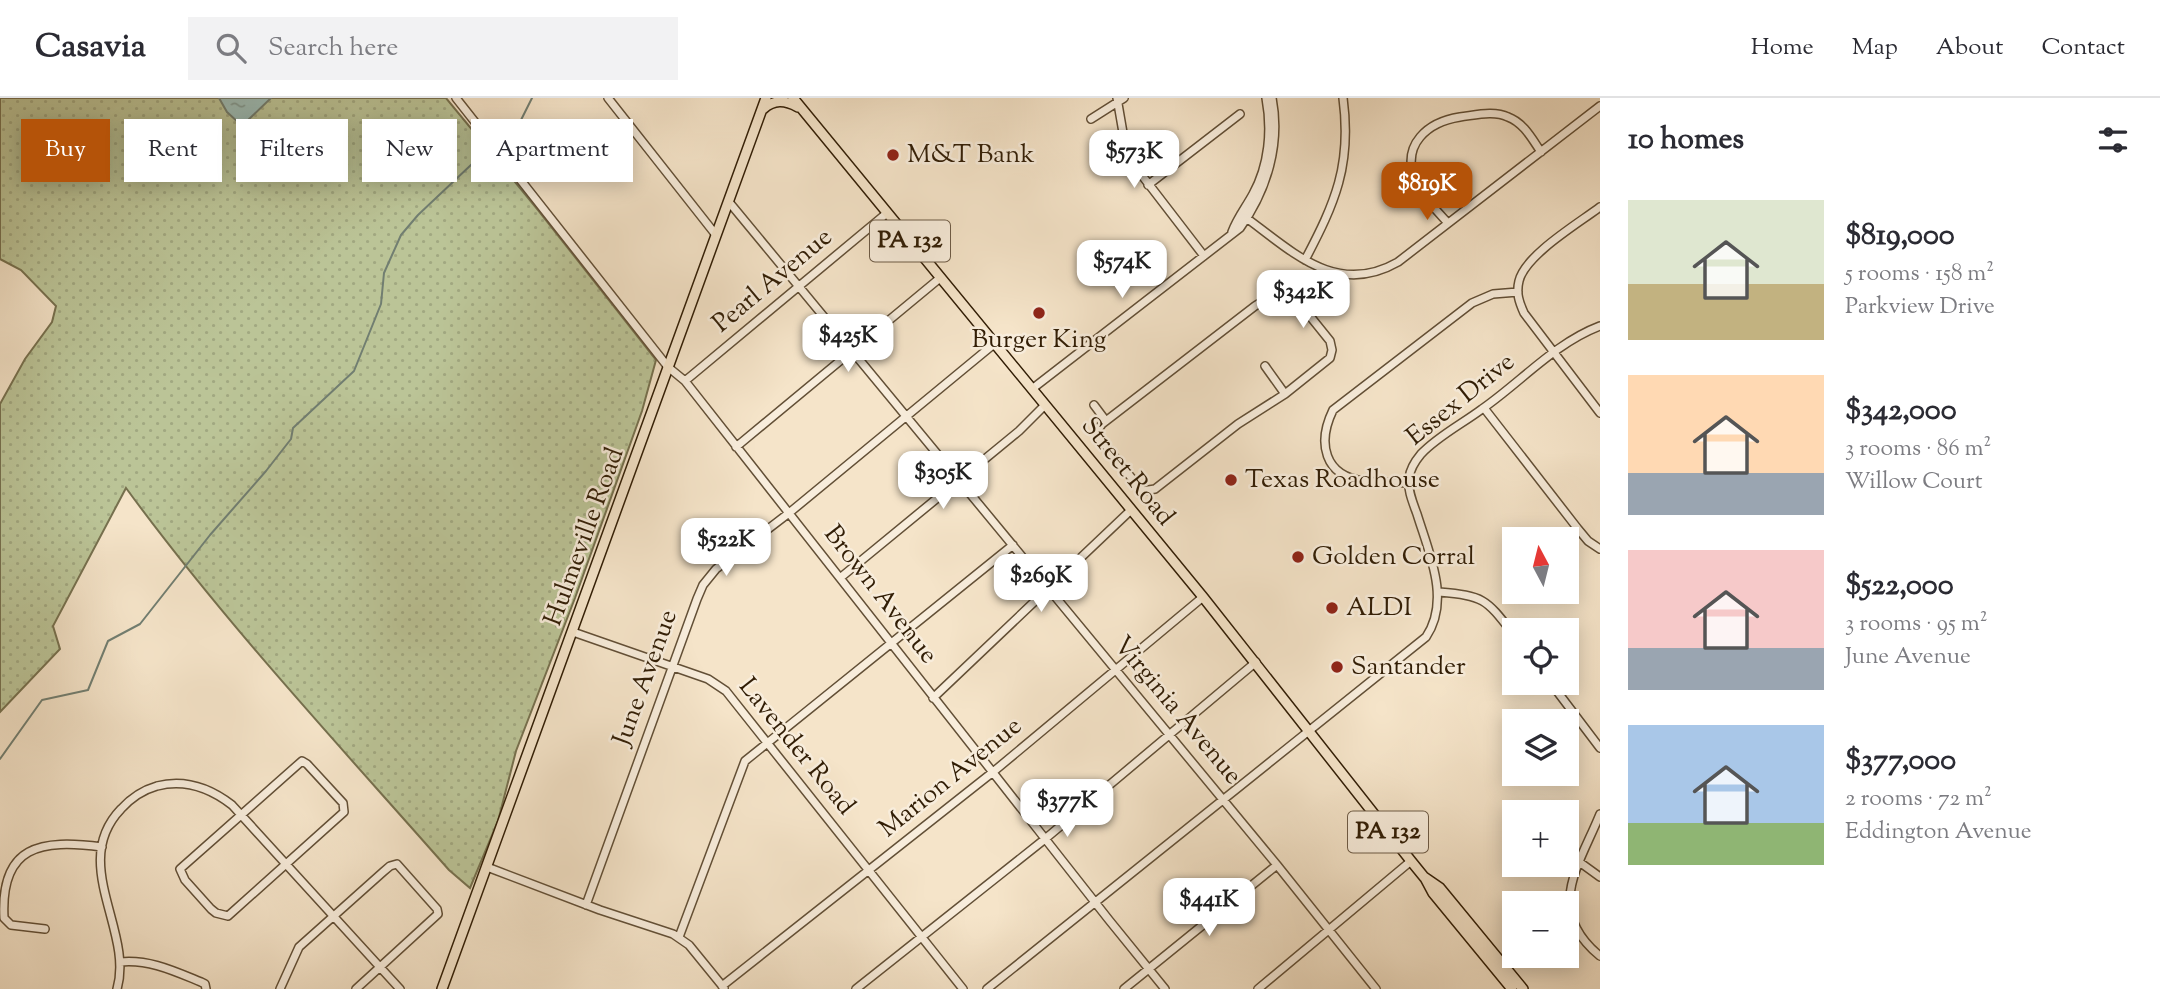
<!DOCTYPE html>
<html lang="en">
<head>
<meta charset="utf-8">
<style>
	:root { --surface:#fff; --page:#f2f2f3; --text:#2b2b33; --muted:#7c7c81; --line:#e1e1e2; --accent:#b45309 }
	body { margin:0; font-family:"Sorts Mill Goudy",serif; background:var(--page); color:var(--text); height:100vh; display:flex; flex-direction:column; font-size:26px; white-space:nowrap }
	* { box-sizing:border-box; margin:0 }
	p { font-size:23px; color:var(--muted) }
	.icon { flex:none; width:38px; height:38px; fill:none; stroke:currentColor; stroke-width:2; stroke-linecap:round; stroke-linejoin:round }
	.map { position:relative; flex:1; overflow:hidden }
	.sheet { display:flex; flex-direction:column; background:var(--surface); width:560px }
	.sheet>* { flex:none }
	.guide { position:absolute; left:21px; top:21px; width:665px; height:63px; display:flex; gap:14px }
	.needle { width:46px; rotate:353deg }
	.tools { position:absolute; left:1502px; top:429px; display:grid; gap:14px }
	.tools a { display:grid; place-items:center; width:77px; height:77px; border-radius:0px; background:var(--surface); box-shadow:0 4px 18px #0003; font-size:35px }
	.price { position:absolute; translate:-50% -60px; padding:0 16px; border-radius:14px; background:#fff; color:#222; font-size:23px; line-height:46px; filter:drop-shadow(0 2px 4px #0008) }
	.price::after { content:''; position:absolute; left:50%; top:42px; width:21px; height:16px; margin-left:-10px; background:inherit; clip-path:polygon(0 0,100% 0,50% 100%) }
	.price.on { background:var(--accent); color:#fff }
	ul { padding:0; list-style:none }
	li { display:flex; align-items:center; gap:21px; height:175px; padding:0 28px }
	li span { display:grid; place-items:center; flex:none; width:196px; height:140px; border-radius:0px; color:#555 }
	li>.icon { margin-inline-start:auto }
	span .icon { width:84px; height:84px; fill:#fffc; stroke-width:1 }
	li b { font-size:30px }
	h2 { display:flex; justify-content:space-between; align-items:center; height:84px; padding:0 28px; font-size:30px }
	.chip { padding:0 24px; border-radius:0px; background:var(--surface); box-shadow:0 4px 18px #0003; font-size:24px; line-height:63px }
	.chip.on { background:var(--accent); color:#fff }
	header { display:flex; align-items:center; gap:42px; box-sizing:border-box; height:98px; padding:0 35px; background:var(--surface); border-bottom:2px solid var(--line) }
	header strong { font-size:33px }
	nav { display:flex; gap:38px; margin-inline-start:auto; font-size:24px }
	.search { width:490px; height:63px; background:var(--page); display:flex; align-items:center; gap:18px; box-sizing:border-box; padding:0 24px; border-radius:0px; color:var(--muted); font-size:26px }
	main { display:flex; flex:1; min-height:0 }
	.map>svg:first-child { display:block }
	.grass { fill:url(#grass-dots); stroke:#76704e; stroke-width:2 }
	.water { fill:url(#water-ripples); stroke:#717e71; stroke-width:2 }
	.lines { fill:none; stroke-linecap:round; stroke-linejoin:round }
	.stream { stroke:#717e71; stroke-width:2 }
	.minor-casing { stroke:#624f36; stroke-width:10 }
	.major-casing { stroke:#311d05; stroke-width:12 }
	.minor { stroke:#f8eddc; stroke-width:7 }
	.major { stroke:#f5e4c9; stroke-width:9 }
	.poi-dot { fill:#8f2418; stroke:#f8eddc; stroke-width:2.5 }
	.labels { text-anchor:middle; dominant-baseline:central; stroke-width:5; stroke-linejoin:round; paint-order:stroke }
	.shield { fill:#f8eddc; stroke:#6d5b46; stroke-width:2 }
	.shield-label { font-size:24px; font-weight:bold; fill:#311d05 }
	.poi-label { font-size:26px; fill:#311d05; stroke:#f8eddc; text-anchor:start }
	.street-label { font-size:26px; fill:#311d05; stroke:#f8eddc }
</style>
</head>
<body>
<header>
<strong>Casavia</strong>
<div class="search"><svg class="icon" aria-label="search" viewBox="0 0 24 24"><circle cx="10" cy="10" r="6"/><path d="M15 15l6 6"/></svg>Search here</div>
<nav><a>Home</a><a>Map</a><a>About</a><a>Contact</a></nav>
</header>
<main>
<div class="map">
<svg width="1600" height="891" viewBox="0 0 1600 891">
	<defs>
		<pattern id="grass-dots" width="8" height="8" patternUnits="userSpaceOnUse" patternTransform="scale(1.75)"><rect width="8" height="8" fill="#bbc497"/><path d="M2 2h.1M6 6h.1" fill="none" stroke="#a1a881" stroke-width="1.8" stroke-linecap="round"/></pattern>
		<pattern id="water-ripples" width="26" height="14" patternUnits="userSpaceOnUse" patternTransform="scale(1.75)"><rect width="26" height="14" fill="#9cbeb9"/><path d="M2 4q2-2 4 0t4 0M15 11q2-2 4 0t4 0" fill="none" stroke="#809a94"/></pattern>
	</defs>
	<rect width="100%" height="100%" fill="#f5e4c9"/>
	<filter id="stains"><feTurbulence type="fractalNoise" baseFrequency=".00286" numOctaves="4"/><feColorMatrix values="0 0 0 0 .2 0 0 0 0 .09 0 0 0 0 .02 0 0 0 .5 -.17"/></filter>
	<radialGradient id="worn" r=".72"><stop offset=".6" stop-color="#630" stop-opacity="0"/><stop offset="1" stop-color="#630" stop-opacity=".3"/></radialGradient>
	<path class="grass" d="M0 0H446L538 112 656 262 642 313 575 500 516 653 498 723 470 790 449 772C339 647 225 525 126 390L53 528 60 551 0 614V306L25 261 52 224 56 208 21 172 0 161Z"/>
	<path class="water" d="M219 0H271L245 25 240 26 227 14Z
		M1119 146 1132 163 1127 167 1119 161 1107 170 1095 153 1101 150 1108 155Z"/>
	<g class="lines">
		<path class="stream" d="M495 44 519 26 532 0
			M0 661 42 602 88 592 108 543 140 526 210 437 266 373 291 341 293 330 354 273 381 206 384 175 401 137 418 117 491 48"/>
		<g class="minor-casing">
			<path id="minor" d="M456 0 668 269 685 283 1109 822 1165 891
				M608 0 716 137
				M1117 0 1126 52 1134 67 1204 158
				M1091 21 1124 0
				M1148 87 1240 16
				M729 104 1277 767 1376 891
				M1600 109C1579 125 1525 157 1519 183 1516 195 1519 204 1524 215L1600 315
				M1241 116C1291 152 1335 200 1398 164L1600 8
				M1448 125C1437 113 1422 98 1415 82 1401 46 1428 24 1460 19 1476 17 1494 12 1508 19 1524 25 1532 41 1541 54
				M1232 134C1237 120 1246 109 1253 96 1269 67 1272 32 1266 0
				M1305 162C1335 105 1352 67 1343 0
				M1278 197 1287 198 1301 207 1330 243 1332 252 1330 260 1285 296 1238 326 1155 391 1142 393 1098 338 1097 333 1102 326 1255 208 1271 198Z
				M1265 268 1285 296
				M685 283 887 115
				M1032 291 1240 130C1267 92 1281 46 1272 0
				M1094 307 1106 323
				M1484 310 1578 431 1588 443 1600 451
				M736 349 940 180
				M1409 385C1394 384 1379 385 1364 383 1324 378 1317 345 1333 312L1472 205 1493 196 1518 194
				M840 480 1019 333 1045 307
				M1439 494C1485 498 1486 501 1514 537
				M573 534 708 581 726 593 963 891
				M1550 584 1600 650
				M933 600 1131 412
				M302 663 307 666 343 705 344 714 228 818 216 815 211 811 185 782 180 771Z
				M1600 716C1579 768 1544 812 1600 858
				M1578 763 1600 779
				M487 769 600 812 673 836 689 847 724 890
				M586 807 697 501 703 487 716 471 789 415 994 246
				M45 831 11 827 4 820C0 747 41 741 102 749
				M679 839 745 663 1013 447
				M120 864C149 861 174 873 201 884L205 886 206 891
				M722 888 993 674 1203 499
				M117 891C134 833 69 765 121 711 131 700 143 692 157 688 184 681 210 690 232 707L400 891
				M280 891 299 849 383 774 390 768 397 766 437 811 438 816 356 891
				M856 891 1045 741 1256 564
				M987 891 1426 539C1451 502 1429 455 1417 416 1413 405 1407 391 1409 380 1410 371 1416 362 1421 356 1438 338 1462 326 1482 311 1521 284 1555 245 1600 228
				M1124 891 1277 767
				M1258 891 1411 763"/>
		</g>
		<g class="major-casing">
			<path id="major" d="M793 0 1203 499 1411 763 1424 779 1440 790 1523 891
				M763 11C774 1 785 2 798 9
				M1425 780 1433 795 1512 891
				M442 891 766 0"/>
		</g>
		<use href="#minor" class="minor"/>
		<use href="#major" class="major"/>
	</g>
	<g class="poi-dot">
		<circle cx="893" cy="57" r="7"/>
		<circle cx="1039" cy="215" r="7"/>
		<circle cx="1231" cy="382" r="7"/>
		<circle cx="1298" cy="459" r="7"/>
		<circle cx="1332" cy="510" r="7"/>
		<circle cx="1337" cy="569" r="7"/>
	</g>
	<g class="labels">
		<g class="shield">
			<rect x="870" y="122.5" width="80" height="41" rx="5"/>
			<rect x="1348" y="713.5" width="80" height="41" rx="5"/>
		</g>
		<g class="shield-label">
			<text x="910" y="143">PA 132</text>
			<text x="1388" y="734">PA 132</text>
		</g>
		<g class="poi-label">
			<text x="907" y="57">M&amp;T Bank</text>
			<text x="1039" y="242" text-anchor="middle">Burger King</text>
			<text x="1245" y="382">Texas Roadhouse</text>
			<text x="1312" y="459">Golden Corral</text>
			<text x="1346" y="510">ALDI</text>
			<text x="1351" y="569">Santander</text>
		</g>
		<g class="street-label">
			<text transform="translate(773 183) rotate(-40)">Pearl Avenue</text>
			<text transform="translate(1461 302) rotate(-39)">Essex Drive</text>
			<text transform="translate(1127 374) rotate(51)">Street Road</text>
			<text transform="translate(585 439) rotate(-70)">Hulmeville Road</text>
			<text transform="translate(880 497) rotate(52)">Brown Avenue</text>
			<text transform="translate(646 580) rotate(-70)">June Avenue</text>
			<text transform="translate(1177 613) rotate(50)">Virginia Avenue</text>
			<text transform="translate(796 649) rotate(51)">Lavender Road</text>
			<text transform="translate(951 680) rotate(-39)">Marion Avenue</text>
		</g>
	</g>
	<rect width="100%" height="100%" filter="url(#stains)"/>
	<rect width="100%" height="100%" fill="url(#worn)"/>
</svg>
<div class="tools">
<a><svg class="needle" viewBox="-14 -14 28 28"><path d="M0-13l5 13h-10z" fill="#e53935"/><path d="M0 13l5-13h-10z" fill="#7c7c81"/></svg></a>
<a><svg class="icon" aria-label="locate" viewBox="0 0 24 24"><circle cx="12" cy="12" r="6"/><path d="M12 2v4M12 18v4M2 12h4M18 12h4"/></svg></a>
<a><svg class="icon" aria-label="layers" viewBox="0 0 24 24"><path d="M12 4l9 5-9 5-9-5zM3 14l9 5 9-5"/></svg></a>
<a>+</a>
<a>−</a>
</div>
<b class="price" style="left:1134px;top:92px">$573K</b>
<b class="price on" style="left:1427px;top:124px">$819K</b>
<b class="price" style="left:1122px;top:202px">$574K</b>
<b class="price" style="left:1303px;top:232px">$342K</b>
<b class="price" style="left:848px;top:276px">$425K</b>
<b class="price" style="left:943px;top:413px">$305K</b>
<b class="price" style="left:726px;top:480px">$522K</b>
<b class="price" style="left:1041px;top:516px">$269K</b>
<b class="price" style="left:1067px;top:741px">$377K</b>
<b class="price" style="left:1209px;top:840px">$441K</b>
<div class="guide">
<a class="chip on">Buy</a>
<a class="chip">Rent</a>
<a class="chip">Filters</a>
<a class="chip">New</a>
<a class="chip">Apartment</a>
</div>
</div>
<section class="sheet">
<h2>10 homes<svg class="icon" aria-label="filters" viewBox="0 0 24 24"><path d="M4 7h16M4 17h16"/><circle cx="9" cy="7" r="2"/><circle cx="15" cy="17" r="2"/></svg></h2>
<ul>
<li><span style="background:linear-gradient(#dfe7d0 60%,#c2b280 0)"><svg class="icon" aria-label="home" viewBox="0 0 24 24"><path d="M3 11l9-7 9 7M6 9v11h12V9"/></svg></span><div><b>$819,000</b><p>5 rooms · 158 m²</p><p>Parkview Drive</p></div></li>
<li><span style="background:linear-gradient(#ffd9b3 70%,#9aa5b1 0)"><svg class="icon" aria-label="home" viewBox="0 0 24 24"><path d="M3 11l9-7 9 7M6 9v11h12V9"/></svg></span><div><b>$342,000</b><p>3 rooms · 86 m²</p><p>Willow Court</p></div></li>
<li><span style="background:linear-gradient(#f6c9c9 70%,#9aa5b1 0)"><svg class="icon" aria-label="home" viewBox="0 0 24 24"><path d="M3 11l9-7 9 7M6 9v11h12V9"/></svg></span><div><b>$522,000</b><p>3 rooms · 95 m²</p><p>June Avenue</p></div></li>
<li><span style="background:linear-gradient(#a9c7e8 70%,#8fb573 0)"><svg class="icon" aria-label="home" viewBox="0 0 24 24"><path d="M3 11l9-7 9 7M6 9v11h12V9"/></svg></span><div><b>$377,000</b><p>2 rooms · 72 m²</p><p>Eddington Avenue</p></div></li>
</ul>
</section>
</main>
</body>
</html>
